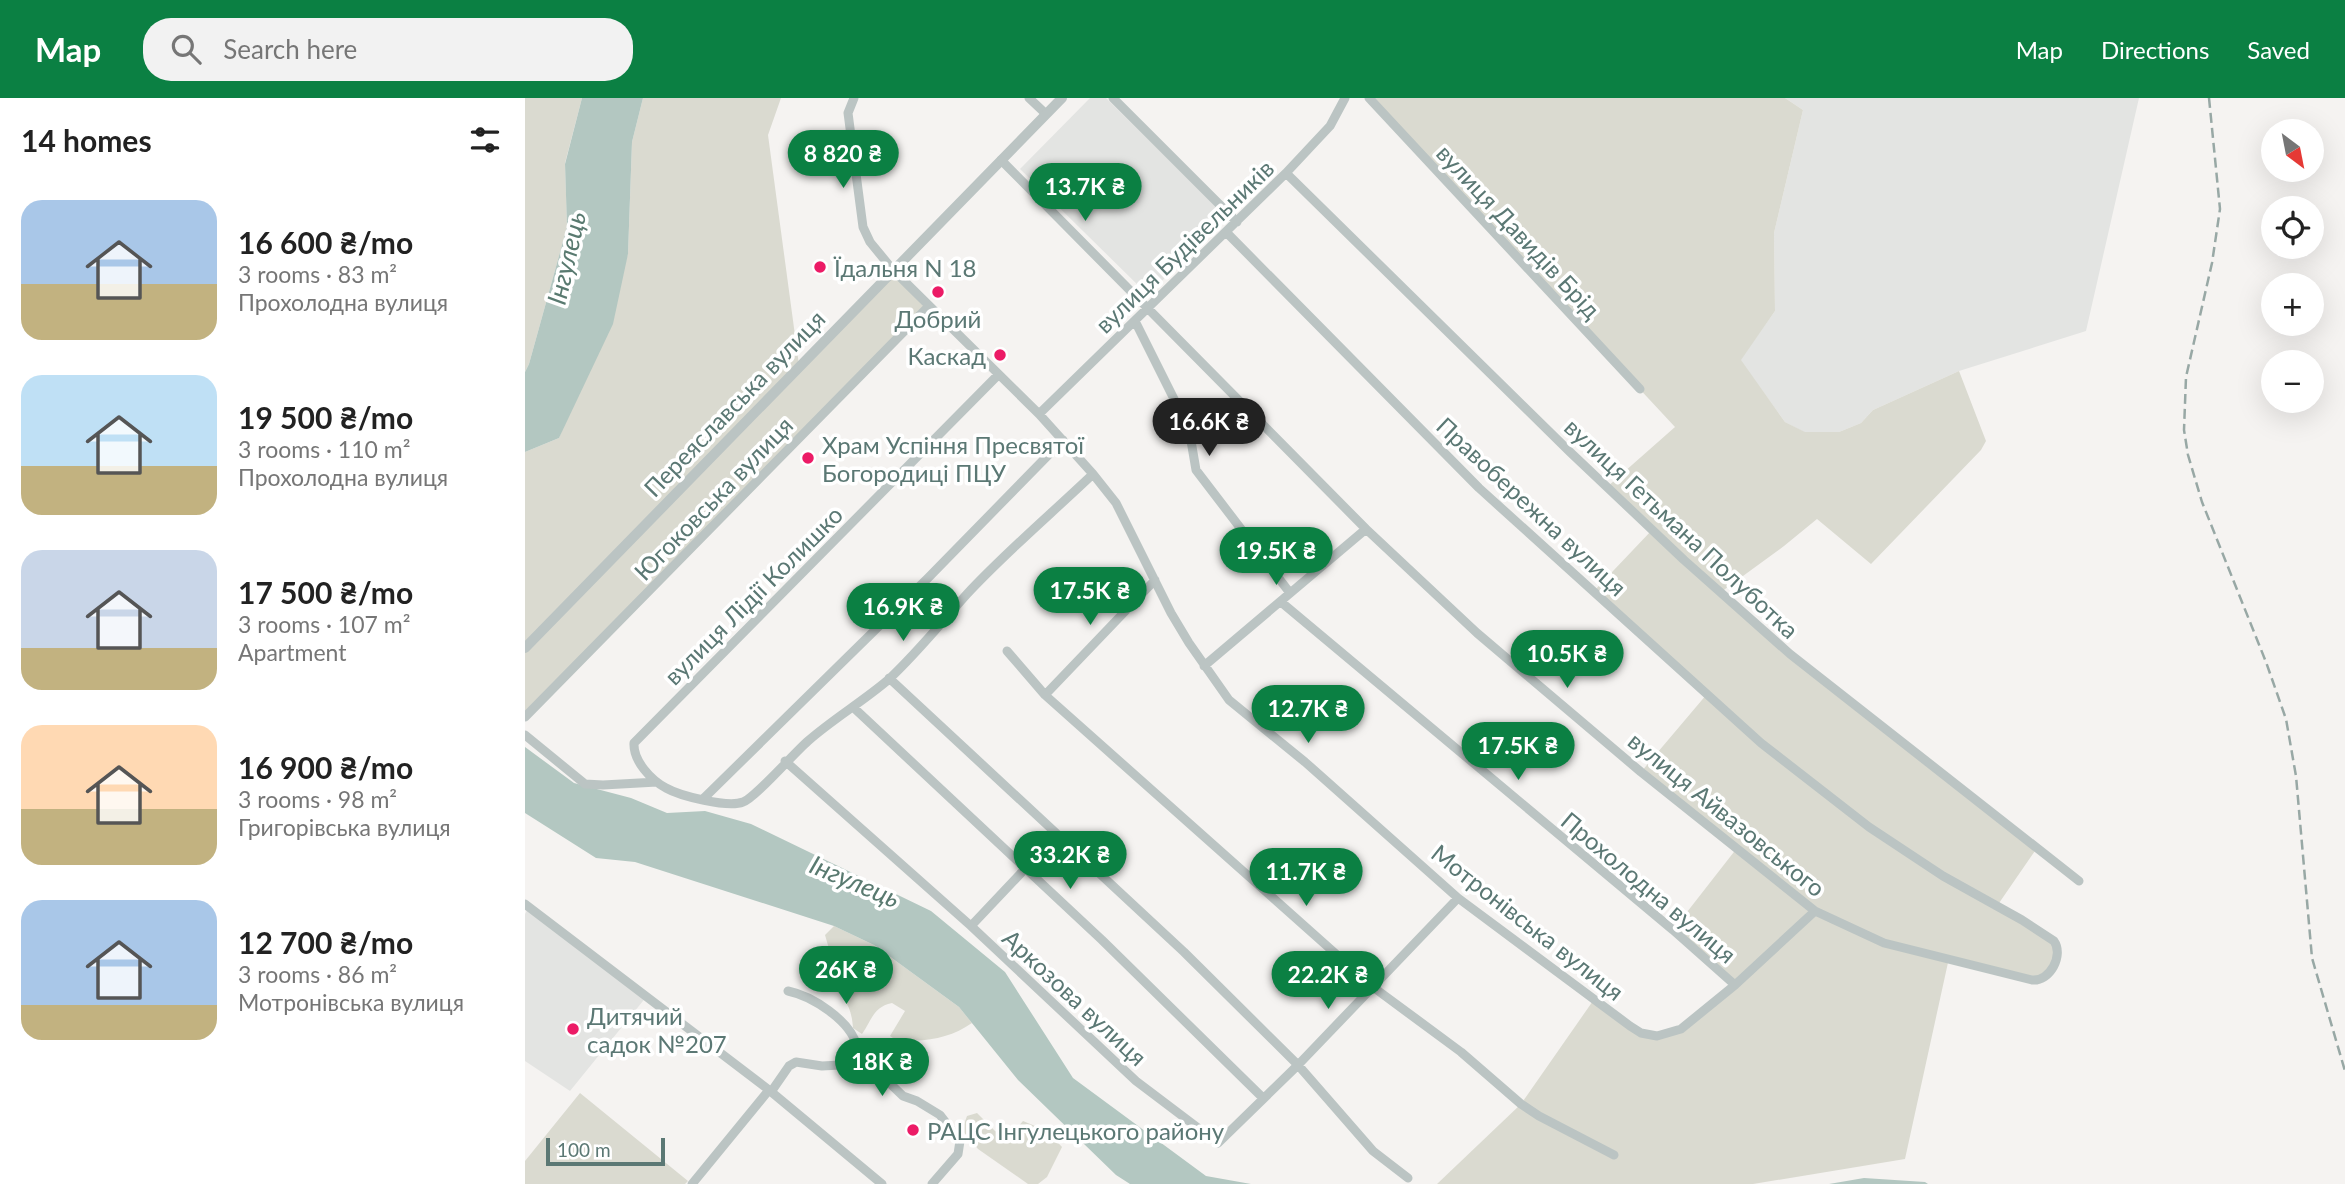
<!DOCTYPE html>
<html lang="en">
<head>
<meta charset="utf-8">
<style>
	:root { --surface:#fff; --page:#f2f2f2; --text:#222; --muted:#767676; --accent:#0b8043 }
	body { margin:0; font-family:Lato,sans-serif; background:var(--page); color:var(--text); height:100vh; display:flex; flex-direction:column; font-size:26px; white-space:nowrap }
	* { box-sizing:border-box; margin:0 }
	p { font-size:23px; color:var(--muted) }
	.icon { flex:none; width:38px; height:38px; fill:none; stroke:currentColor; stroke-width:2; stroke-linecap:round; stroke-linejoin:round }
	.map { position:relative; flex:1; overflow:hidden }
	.panel { display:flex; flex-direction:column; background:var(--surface); width:525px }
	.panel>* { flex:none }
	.needle { width:46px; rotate:148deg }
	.tools { position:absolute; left:1736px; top:21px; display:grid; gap:14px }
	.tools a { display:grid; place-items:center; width:63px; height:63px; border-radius:50%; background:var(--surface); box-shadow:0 7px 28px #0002; font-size:35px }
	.scale { position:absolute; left:21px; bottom:18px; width:119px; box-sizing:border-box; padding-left:7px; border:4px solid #5b7874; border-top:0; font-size:19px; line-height:24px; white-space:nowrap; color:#5b7874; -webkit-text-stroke:5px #fff; paint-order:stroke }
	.price { position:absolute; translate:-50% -60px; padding:0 16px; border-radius:24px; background:var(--accent); color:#fff; font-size:23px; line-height:46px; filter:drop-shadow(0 2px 4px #0008) }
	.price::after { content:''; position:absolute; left:50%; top:42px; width:21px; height:16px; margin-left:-10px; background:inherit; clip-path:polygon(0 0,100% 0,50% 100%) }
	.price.on { background:#222; color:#fff }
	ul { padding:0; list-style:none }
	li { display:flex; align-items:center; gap:21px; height:175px; padding:0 21px }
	li span { display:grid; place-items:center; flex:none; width:196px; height:140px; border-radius:21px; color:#555 }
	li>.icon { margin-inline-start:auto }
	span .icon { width:84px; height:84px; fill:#fffc; stroke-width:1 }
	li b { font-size:30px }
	h2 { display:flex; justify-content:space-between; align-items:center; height:84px; padding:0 21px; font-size:30px }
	header { display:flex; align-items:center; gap:42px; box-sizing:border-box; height:98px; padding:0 35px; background:var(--accent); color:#fff }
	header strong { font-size:33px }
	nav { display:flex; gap:38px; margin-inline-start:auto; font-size:24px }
	.search { width:490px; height:63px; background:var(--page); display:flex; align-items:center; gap:18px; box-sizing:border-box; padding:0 24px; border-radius:28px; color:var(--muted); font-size:26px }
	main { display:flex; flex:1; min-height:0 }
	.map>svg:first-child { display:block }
	.built { fill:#e3e4e2 }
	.green { fill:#dadad0 }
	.water { fill:#b3c7c1 }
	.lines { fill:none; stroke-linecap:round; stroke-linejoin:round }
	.minor { stroke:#bbc4c3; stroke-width:9 }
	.tertiary { stroke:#bbc4c3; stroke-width:10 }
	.rail { stroke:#98a8a5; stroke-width:2.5; stroke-dasharray:10 5; stroke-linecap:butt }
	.poi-dot { fill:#ec1b66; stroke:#fff; stroke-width:2.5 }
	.labels { text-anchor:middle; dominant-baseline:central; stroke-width:7; stroke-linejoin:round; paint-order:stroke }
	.street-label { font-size:24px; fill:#5b7874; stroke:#fff }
	.poi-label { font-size:24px; fill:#5b7874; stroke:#fff; text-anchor:start }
	.water-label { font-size:26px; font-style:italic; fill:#597a70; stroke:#fff }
</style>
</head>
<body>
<header>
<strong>Map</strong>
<div class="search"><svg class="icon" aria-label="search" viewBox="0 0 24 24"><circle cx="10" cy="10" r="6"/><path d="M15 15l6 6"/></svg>Search here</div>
<nav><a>Map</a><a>Directions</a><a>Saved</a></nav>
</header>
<main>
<section class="panel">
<h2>14 homes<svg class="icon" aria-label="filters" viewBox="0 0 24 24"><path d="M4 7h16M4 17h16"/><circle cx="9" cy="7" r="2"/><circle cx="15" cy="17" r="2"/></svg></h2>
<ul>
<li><span style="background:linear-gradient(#a9c7e8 60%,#c2b280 0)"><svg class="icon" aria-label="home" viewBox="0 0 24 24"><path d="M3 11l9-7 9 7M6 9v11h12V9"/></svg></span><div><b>16 600 ₴/mo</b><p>3 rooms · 83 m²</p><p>Прохолодна вулиця</p></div></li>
<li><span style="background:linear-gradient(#bfe0f5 65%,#c2b280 0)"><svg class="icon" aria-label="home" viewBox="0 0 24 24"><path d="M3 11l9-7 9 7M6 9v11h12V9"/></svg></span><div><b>19 500 ₴/mo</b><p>3 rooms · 110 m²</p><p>Прохолодна вулиця</p></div></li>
<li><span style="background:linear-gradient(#c9d6e8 70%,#c2b280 0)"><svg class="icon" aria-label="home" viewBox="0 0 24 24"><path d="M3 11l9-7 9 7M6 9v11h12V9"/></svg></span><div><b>17 500 ₴/mo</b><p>3 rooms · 107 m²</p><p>Apartment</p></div></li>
<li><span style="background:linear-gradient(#ffd9b3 60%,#c2b280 0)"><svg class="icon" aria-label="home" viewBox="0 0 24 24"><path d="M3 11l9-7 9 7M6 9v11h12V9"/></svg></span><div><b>16 900 ₴/mo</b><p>3 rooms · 98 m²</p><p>Григорівська вулиця</p></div></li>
<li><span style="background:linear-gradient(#a9c7e8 75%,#c2b280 0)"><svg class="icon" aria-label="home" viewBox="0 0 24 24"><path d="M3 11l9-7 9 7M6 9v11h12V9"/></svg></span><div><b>12 700 ₴/mo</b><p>3 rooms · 86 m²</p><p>Мотронівська вулиця</p></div></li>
</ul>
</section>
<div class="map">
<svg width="1820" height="1086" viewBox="0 0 1820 1086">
	<rect width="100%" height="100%" fill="#f5f3f1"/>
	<path class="built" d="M565 0H581L701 118 623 197 495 71Z
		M1260 0H1614L1561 233 1434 273 1348 312 1336 325 1314 334H1279L1260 324 1215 262 1250 213 1249 135 1278 12Z
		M4 809 122 898 45 993 0 963V816Z"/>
	<path class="green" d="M0 0H57L40 65 42 129 4 266 0 274Z
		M118 0H256L243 37 274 267 368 172 404 208 0 618V354L34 340 103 156 107 44Z
		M844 0H1260L1278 12 1249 135 1250 213 1216 262 1260 324 1280 334H1314L1336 325 1348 312 1434 273 1461 343 1456 352 1346 466 1292 421 1259 448 1196 494 1265 556 1512 750 1472 808 1529 843 1532 856 1517 882 1424 860 1380 1061 1228 1086H912L996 1006 1070 900 1116 935 1141 937 1209 888 1148 832 1212 750 1116 674 1182 596 1069 493 1127 432 1082 389 1150 329Z
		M309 828 349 847 434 909 447 925C424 941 395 946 368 940L365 938 380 913 367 905C348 909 347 922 337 936L328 930C326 904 319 903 304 883L307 861 300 837Z
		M55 995 163 1083 160 1086H0V1063Z
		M452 1015 470 1033 484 1039 498 1023 522 1033 537 1049 522 1079 513 1086H503L453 1051 437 1032 442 1018Z"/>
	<path class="water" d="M57 0H118L107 44 103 156 88 226 34 340 0 354V274L4 266 42 129 40 66Z
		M0 649 49 685 106 700 142 715 180 713 226 726 406 813 480 874 548 980 681 1078 726 1086H605L591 1077 493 982 434 909 349 847 309 828 110 764 71 760 0 715Z
		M1339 1080 1400 1084 1403 1086H1304Z"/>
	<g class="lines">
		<path class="minor" d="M329 0 323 15 338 129 345 144 368 172 514 316 568 376 591 405 646 515 664 545 704 602 780 664 933 800 1105 928 1116 935 1132 938 1156 931 1210 887 1290 813
			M504 0 521 16
			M588 0 712 124
			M844 0 1115 291
			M476 62 841 431 952 535 1116 674 1290 813 1359 845 1507 882C1525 884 1539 857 1529 843L1497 822 1418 778 1344 729 1236 645 954 390 701 134
			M761 75 1045 354 1159 462 1265 556 1554 783
			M610 223 664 331 671 372 765 495
			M473 277 109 645C108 663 126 682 141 690 155 698 203 710 218 704 230 700 269 655 283 643 308 621 337 604 363 582 391 556 416 525 442 496 481 454 526 416 568 376
			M514 316 761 75 805 28 820 0
			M756 504 1148 832 1210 887
			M482 553 520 597 848 889 936 954 996 1006 1014 1018 1089 1057
			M679 568 841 431
			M364 580 659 854 773 967 848 1053 883 1080
			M520 597 630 482
			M329 610 577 842 738 1000
			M0 619 404 208
			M0 637 60 686 78 687 132 684
			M260 663 446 828 611 983 693 1045 773 967 933 800
			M178 701 403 480 538 342
			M0 806 244 992 357 1086
			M446 828 532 737
			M263 893C287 898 325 922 332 948 333 953 333 960 333 966
			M246 994 264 968 271 964 297 968 333 966 342 968 353 974 378 998 392 1003 415 1017 435 1043 433 1056 407 1086
			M167 1086 244 992"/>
		<path class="tertiary" d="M0 550 537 0"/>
		<path class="rail" d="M1684 0 1695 111 1687 165 1661 279 1659 332 1663 357 1677 404 1741 564 1761 621 1771 678 1787 860 1820 973"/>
	</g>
	<g class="poi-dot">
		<circle cx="295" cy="169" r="7"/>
		<circle cx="413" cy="194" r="7"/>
		<circle cx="475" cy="257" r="7"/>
		<circle cx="283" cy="360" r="7"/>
		<circle cx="48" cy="931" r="7"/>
		<circle cx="388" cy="1032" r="7"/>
	</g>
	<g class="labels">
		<g class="street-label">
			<text transform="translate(994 133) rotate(47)">вулиця Давидів Брід</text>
			<text transform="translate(659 148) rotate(-44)">вулиця Будівельників</text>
			<text transform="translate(209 305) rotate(-46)">Переяславська вулиця</text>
			<text transform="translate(188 400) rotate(-46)">Югоковська вулиця</text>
			<text transform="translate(1007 408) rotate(43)">Правобережна вулиця</text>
			<text transform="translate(1157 430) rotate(43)">вулиця Гетьмана Полуботка</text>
			<text transform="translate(228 497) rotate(-45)">вулиця Лідії Колишко</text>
			<text transform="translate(1202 716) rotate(39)">вулиця Айвазовського</text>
			<text transform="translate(1124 789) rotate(40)">Прохолодна вулиця</text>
			<text transform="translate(1003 824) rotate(38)">Мотронівська вулиця</text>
			<text transform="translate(550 899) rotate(43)">Аркозова вулиця</text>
		</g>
		<g class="poi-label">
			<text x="309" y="169">Їдальня N 18</text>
			<text x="413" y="220" text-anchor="middle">Добрий</text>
			<text x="461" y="257" text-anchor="end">Каскад</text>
			<text x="297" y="346">Храм Успіння Пресвятої<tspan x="297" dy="28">Богородиці ПЦУ</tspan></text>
			<text x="62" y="917">Дитячий<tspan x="62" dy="28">садок №207</tspan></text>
			<text x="402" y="1032">РАЦС Інгулецького району</text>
		</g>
		<g class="water-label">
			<text transform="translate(41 160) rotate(-77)">Інгулець</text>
			<text transform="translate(330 783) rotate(23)">Інгулець</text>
		</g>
	</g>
</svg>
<div class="tools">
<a><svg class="needle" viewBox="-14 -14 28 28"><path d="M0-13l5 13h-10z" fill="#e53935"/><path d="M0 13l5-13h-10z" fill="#767676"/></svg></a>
<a><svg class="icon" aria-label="locate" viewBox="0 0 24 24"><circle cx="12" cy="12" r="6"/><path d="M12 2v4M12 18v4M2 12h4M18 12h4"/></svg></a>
<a>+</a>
<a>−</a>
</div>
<div class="scale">100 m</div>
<b class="price" style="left:318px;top:92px">8 820 ₴</b>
<b class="price" style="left:560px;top:125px">13.7K ₴</b>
<b class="price on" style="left:684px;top:360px">16.6K ₴</b>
<b class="price" style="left:751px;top:489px">19.5K ₴</b>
<b class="price" style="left:565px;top:529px">17.5K ₴</b>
<b class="price" style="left:378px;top:545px">16.9K ₴</b>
<b class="price" style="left:1042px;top:592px">10.5K ₴</b>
<b class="price" style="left:783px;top:647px">12.7K ₴</b>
<b class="price" style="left:993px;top:684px">17.5K ₴</b>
<b class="price" style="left:545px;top:793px">33.2K ₴</b>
<b class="price" style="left:781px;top:810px">11.7K ₴</b>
<b class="price" style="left:321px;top:908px">26K ₴</b>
<b class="price" style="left:803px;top:913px">22.2K ₴</b>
<b class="price" style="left:357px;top:1000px">18K ₴</b>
</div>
</main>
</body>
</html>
